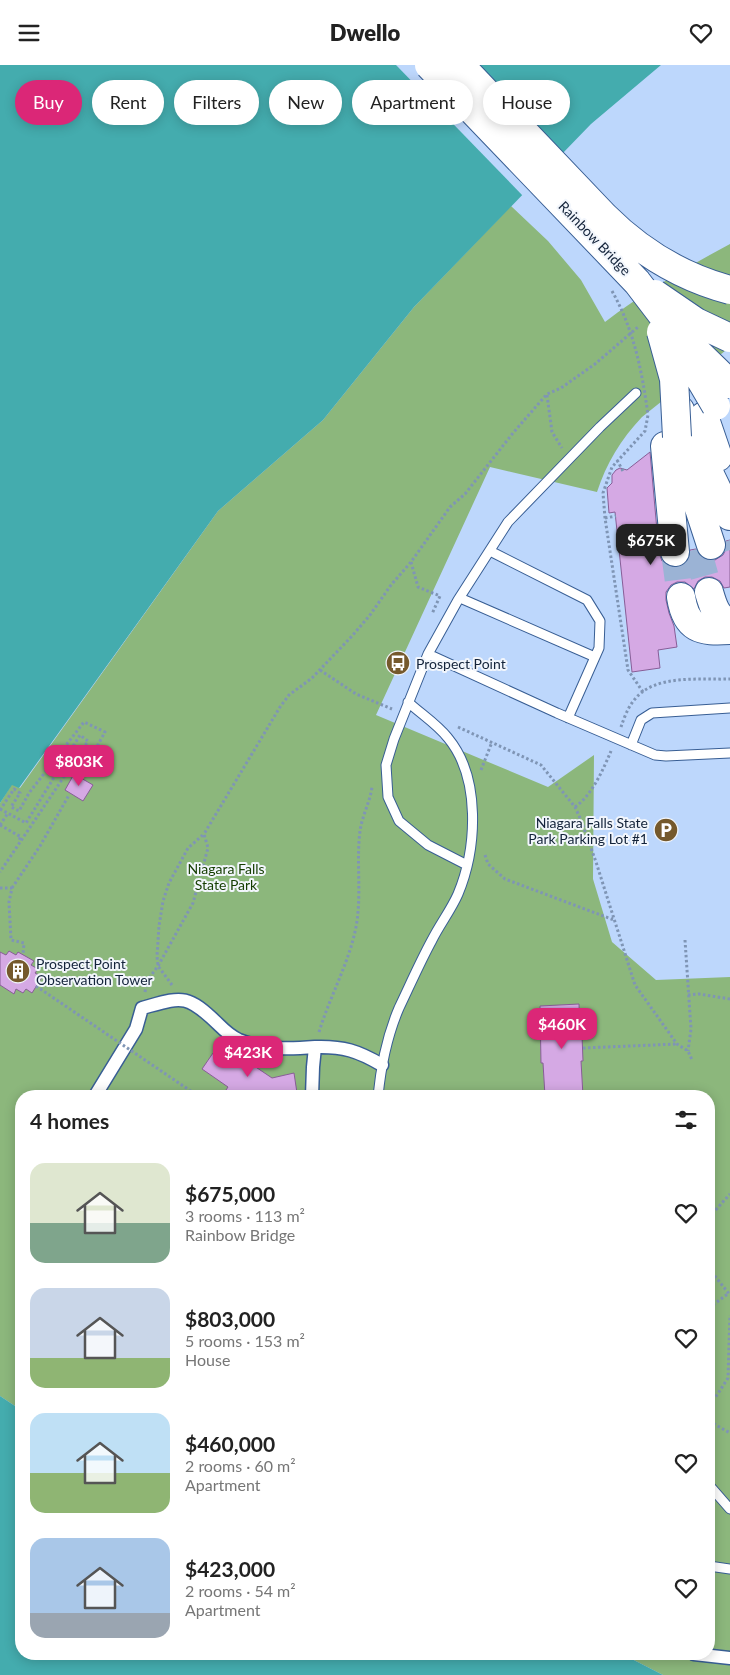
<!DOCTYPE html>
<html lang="en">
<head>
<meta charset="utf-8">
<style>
	:root { --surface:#fff; --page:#f6f6f6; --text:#222; --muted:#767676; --accent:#db2777 }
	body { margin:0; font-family:Lato,sans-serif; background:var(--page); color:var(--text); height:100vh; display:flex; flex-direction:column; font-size:19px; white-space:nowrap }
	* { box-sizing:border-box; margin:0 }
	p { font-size:16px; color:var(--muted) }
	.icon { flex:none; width:28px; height:28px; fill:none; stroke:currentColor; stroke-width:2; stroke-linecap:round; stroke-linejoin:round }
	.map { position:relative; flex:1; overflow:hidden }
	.side { position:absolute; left:15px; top:1025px; width:700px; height:570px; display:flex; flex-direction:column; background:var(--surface); border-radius:20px; box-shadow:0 2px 12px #0003 }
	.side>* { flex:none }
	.hud { position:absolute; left:15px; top:15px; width:700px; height:45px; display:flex; gap:10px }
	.price { position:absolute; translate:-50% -42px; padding:0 11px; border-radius:10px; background:var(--accent); color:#fff; font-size:16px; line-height:32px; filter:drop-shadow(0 1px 2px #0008) }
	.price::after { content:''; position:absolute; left:50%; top:30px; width:15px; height:11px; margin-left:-8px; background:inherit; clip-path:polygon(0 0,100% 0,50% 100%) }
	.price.current { background:#222; color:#fff }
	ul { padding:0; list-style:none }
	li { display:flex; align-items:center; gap:15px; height:125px; padding:0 15px }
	li span { display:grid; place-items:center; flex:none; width:140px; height:100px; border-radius:15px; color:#555 }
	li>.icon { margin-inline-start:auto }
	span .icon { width:60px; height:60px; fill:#fffc; stroke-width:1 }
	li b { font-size:21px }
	h2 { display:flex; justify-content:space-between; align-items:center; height:60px; padding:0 15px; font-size:21px }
	.tag { padding:0 18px; border-radius:22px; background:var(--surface); box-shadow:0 2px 12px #0003; font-size:18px; line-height:45px }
	.tag.current { background:var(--accent); color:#fff }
	header { display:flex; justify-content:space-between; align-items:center; height:65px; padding:0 15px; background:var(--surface); font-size:22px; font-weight:800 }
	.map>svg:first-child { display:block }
	.green { fill:#8cb77c }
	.water { fill:#44acae }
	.pier { fill:#bdd7fc }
	.building { fill:#d5a9e4; stroke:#885e97 }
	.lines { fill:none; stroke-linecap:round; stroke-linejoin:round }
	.trunk-tunnel { stroke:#9bb3d5; stroke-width:28; stroke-dasharray:28 14; stroke-linecap:butt }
	.service-casing { stroke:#385e94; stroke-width:11 }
	.pedestrian-casing { stroke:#385e94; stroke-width:15 }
	.trunk-casing { stroke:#385e94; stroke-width:30 }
	.path { stroke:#7f95b5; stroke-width:3; stroke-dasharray:2.5 2.5; stroke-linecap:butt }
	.service { stroke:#fff; stroke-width:9 }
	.pedestrian { stroke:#fff; stroke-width:12 }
	.trunk { stroke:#fff; stroke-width:28 }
	.trunk-bridge-casing { stroke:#385e94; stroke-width:30; stroke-linecap:butt }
	.path-bridge { stroke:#7f95b5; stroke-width:3; stroke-dasharray:2.5 2.5; stroke-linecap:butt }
	.trunk-bridge { stroke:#fff; stroke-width:28 }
	.labels { text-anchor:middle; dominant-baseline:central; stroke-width:4; stroke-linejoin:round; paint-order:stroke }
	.street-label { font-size:14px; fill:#13233a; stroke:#f2f6fc }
	.poi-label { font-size:14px; fill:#13233a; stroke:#f2f6fc; text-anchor:start }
	.park-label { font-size:14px; fill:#143d00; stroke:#f2f6fc }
</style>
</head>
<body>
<header><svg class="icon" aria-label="menu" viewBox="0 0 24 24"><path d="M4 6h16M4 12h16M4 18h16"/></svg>Dwello<svg class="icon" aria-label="heart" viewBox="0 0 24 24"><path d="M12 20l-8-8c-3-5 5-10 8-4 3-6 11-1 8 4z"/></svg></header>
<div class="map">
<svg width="730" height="1610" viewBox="0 0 730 1610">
	<rect width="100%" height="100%" fill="#bdd7fc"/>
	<path class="green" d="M511 141 548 176 581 215 605 257C644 227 687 202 730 179V282L642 352C621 374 606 399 597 427L490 402 376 650 548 722 594 690 593 814 612 877 656 915 730 912V1610H663L622 1589H709V1031H21V1345L0 1331V738L12 719 20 723 218 446 323 355 414 242Z"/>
	<path class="water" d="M0 0H661L591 59 414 242 323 355 218 446 19 723 12 720 0 738Z
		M0 1331 21 1345V1589H622L663 1610H0Z"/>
	<path class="pier" d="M396 0H476L563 91 524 132Z"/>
	<path class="building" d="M650 387 659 488 662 496 668 501 677 502 684 499 689 493 690 485 696 484 701 492 707 495H715L723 490 726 484V476L730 475V522L724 523 720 516 712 512H705L698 516 694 524 685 517H677L671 520 666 527V535L669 548 674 561 677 582 658 585 660 603 632 607 615 447 609 448 607 423 612 418V410L616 405 620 403 627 405Z
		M74 709 93 720 83 736 65 725Z
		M9 886 16 890 18 887 34 896 31 900 38 904 35 908 42 912 32 928 26 924 23 928 16 924 14 929 0 920V887L6 890Z
		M579 939 580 970H582L583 996H581L583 1031H545L543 998H541L540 941Z
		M232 986 272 1013 294 1008 297 1028 288 1031H222L228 1022 202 1004 213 988 225 996Z"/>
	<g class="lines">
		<path class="trunk-tunnel" d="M727 476 730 485
			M697 484 709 527
			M675 487 681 532"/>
		<g class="service-casing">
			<path id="service" d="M490 486 587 535 600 556 599 583 568 653
				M460 533 595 592
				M428 589 557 648 655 690 666 691 730 688
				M631 680 641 655 652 648 730 643
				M467 800 428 780 399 756 388 732 386 700 394 674 428 589 458 535 508 457 600 362 636 328
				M378 1031C381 1001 387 971 399 943 410 920 420 897 432 875 440 859 451 845 458 829 477 783 481 713 448 673 437 659 421 649 408 637
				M709 1420 730 1444
				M709 1501 730 1504"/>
		</g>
		<g class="pedestrian-casing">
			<path id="pedestrian" d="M315 982C343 981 358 986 382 1000
				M95 1031 136 964 142 943C182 932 186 928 218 959 224 965 230 971 239 975 263 985 290 984 315 982L313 1002 312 1031
				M694 1589 730 1593"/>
		</g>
		<g class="trunk-casing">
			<path id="trunk" d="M680 345 695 431 711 480
				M704 351 718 392
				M698 375 711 412 730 451
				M665 381 675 487
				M709 527C713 541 716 552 730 558
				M681 532C686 564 700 567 730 565"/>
		</g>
		<path class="path" d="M547 330 552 367 562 383
			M617 395 624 408
			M605 453 616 451
			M411 497 418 522 440 531 432 549
			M320 605 356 629 392 644
			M643 627 628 605 605 453 603 428 612 402 645 366 648 350
			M458 662 541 700 575 742 581 755 596 797 635 920 677 979 688 986 692 995
			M621 662C624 653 628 642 635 634 655 609 700 615 730 614
			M481 705 492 677
			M575 742C592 730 603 705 611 686
			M0 744 26 758 80 670 88 676 0 807
			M0 745 14 724 20 728 11 742 19 746 29 728 84 657 105 667 81 710
			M0 760 21 772 19 775
			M0 760 8 748
			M485 790 488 799 505 814 614 855
			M0 823H12L9 837 11 875 24 878 23 889
			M12 823 40 781 69 730
			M685 875 691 964 688 986
			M172 920 158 901 157 891 159 861 163 836 169 818 188 783 204 769
			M145 927 147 916 158 901 193 838 208 783 204 769 280 642 289 630 312 613 352 571 370 550 391 520 411 497 450 442 465 429 513 368 547 329 561 323 595 299 638 262
			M688 930 699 929 730 934
			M319 967C330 931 349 898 356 862 362 830 356 798 360 766 362 751 370 737 372 722
			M583 983 677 979
			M709 1158 712 1149 730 1129
			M709 1197 714 1210 730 1230
			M709 1243 729 1228
			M709 1339 717 1330 728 1313 730 1250
			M709 1356 730 1368"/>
		<use href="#service" class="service"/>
		<use href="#pedestrian" class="pedestrian"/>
		<use href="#trunk" class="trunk"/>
		<g class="trunk-bridge-casing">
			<path id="trunk-bridge" d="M429 0 637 217 663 251 716 341
				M460 0 604 151C640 187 681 212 730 225
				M655 229 696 257 730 273
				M661 267 674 314 677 372
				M692 282 730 319"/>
		</g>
		<path class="path-bridge" d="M612 226C634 265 642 306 648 350
			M36 921 198 1031"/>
		<use href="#trunk-bridge" class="trunk-bridge"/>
	</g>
	<defs>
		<g id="bus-disc" transform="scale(1.25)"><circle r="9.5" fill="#75592c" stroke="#f2f6fc"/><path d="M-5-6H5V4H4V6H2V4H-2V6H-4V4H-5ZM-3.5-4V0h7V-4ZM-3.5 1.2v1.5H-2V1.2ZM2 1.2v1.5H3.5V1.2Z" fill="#fff"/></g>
		<g id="parking-disc" transform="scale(1.25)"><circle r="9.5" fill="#75592c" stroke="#f2f6fc"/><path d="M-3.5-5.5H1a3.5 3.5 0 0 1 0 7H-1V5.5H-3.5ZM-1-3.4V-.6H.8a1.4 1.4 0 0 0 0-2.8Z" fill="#fff"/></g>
		<g id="building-disc" transform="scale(1.25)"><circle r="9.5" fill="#75592c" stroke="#f2f6fc"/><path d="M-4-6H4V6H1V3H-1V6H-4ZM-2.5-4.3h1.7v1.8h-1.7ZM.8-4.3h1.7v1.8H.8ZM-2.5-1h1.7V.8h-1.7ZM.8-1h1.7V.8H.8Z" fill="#fff"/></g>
	</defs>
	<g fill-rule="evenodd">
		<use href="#bus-disc" x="398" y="598"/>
		<use href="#parking-disc" x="666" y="765"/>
		<use href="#building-disc" x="18" y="906"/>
	</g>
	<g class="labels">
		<g class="street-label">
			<text transform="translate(595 173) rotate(46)">Rainbow Bridge</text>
		</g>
		<g class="poi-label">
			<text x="416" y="598">Prospect Point</text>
			<text x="648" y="757" text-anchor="end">Niagara Falls State<tspan x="648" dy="16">Park Parking Lot #1</tspan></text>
			<text x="36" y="898">Prospect Point<tspan x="36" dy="16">Observation Tower</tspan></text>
		</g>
		<g class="park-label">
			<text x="226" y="803">Niagara Falls<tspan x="226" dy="16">State Park</tspan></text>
		</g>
	</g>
</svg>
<b class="price current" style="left:651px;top:501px">$675K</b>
<b class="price" style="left:79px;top:722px">$803K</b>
<b class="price" style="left:562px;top:985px">$460K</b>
<b class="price" style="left:248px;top:1013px">$423K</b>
<div class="hud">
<a class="tag current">Buy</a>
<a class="tag">Rent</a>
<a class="tag">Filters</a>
<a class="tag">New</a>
<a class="tag">Apartment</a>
<a class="tag">House</a>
</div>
<section class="side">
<h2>4 homes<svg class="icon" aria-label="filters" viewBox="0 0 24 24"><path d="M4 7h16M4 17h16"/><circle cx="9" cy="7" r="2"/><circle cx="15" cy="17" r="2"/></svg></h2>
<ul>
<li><span style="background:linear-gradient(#dfe7d0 60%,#7fa58c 0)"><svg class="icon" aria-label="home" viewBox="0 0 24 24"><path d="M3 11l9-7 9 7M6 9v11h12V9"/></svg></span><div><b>$675,000</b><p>3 rooms · 113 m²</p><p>Rainbow Bridge</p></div><svg class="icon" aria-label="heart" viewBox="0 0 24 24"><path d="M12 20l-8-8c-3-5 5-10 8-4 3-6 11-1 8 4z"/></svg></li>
<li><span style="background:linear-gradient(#c9d6e8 70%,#8fb573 0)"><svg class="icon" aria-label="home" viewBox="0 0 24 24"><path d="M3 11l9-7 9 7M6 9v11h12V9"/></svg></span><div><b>$803,000</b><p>5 rooms · 153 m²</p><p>House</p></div><svg class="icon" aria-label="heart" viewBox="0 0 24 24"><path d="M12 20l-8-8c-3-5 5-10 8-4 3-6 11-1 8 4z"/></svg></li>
<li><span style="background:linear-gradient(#bfe0f5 60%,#8fb573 0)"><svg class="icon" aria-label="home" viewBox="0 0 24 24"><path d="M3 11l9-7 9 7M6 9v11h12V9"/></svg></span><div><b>$460,000</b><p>2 rooms · 60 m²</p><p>Apartment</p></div><svg class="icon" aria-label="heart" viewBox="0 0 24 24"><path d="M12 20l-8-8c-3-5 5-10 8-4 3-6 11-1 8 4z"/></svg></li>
<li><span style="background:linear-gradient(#a9c7e8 75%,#9aa5b1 0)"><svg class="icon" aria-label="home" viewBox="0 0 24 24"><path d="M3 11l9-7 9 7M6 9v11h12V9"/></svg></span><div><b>$423,000</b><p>2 rooms · 54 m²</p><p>Apartment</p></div><svg class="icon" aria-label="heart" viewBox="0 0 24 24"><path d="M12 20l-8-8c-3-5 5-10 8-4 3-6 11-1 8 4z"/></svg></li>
</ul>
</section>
</div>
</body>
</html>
